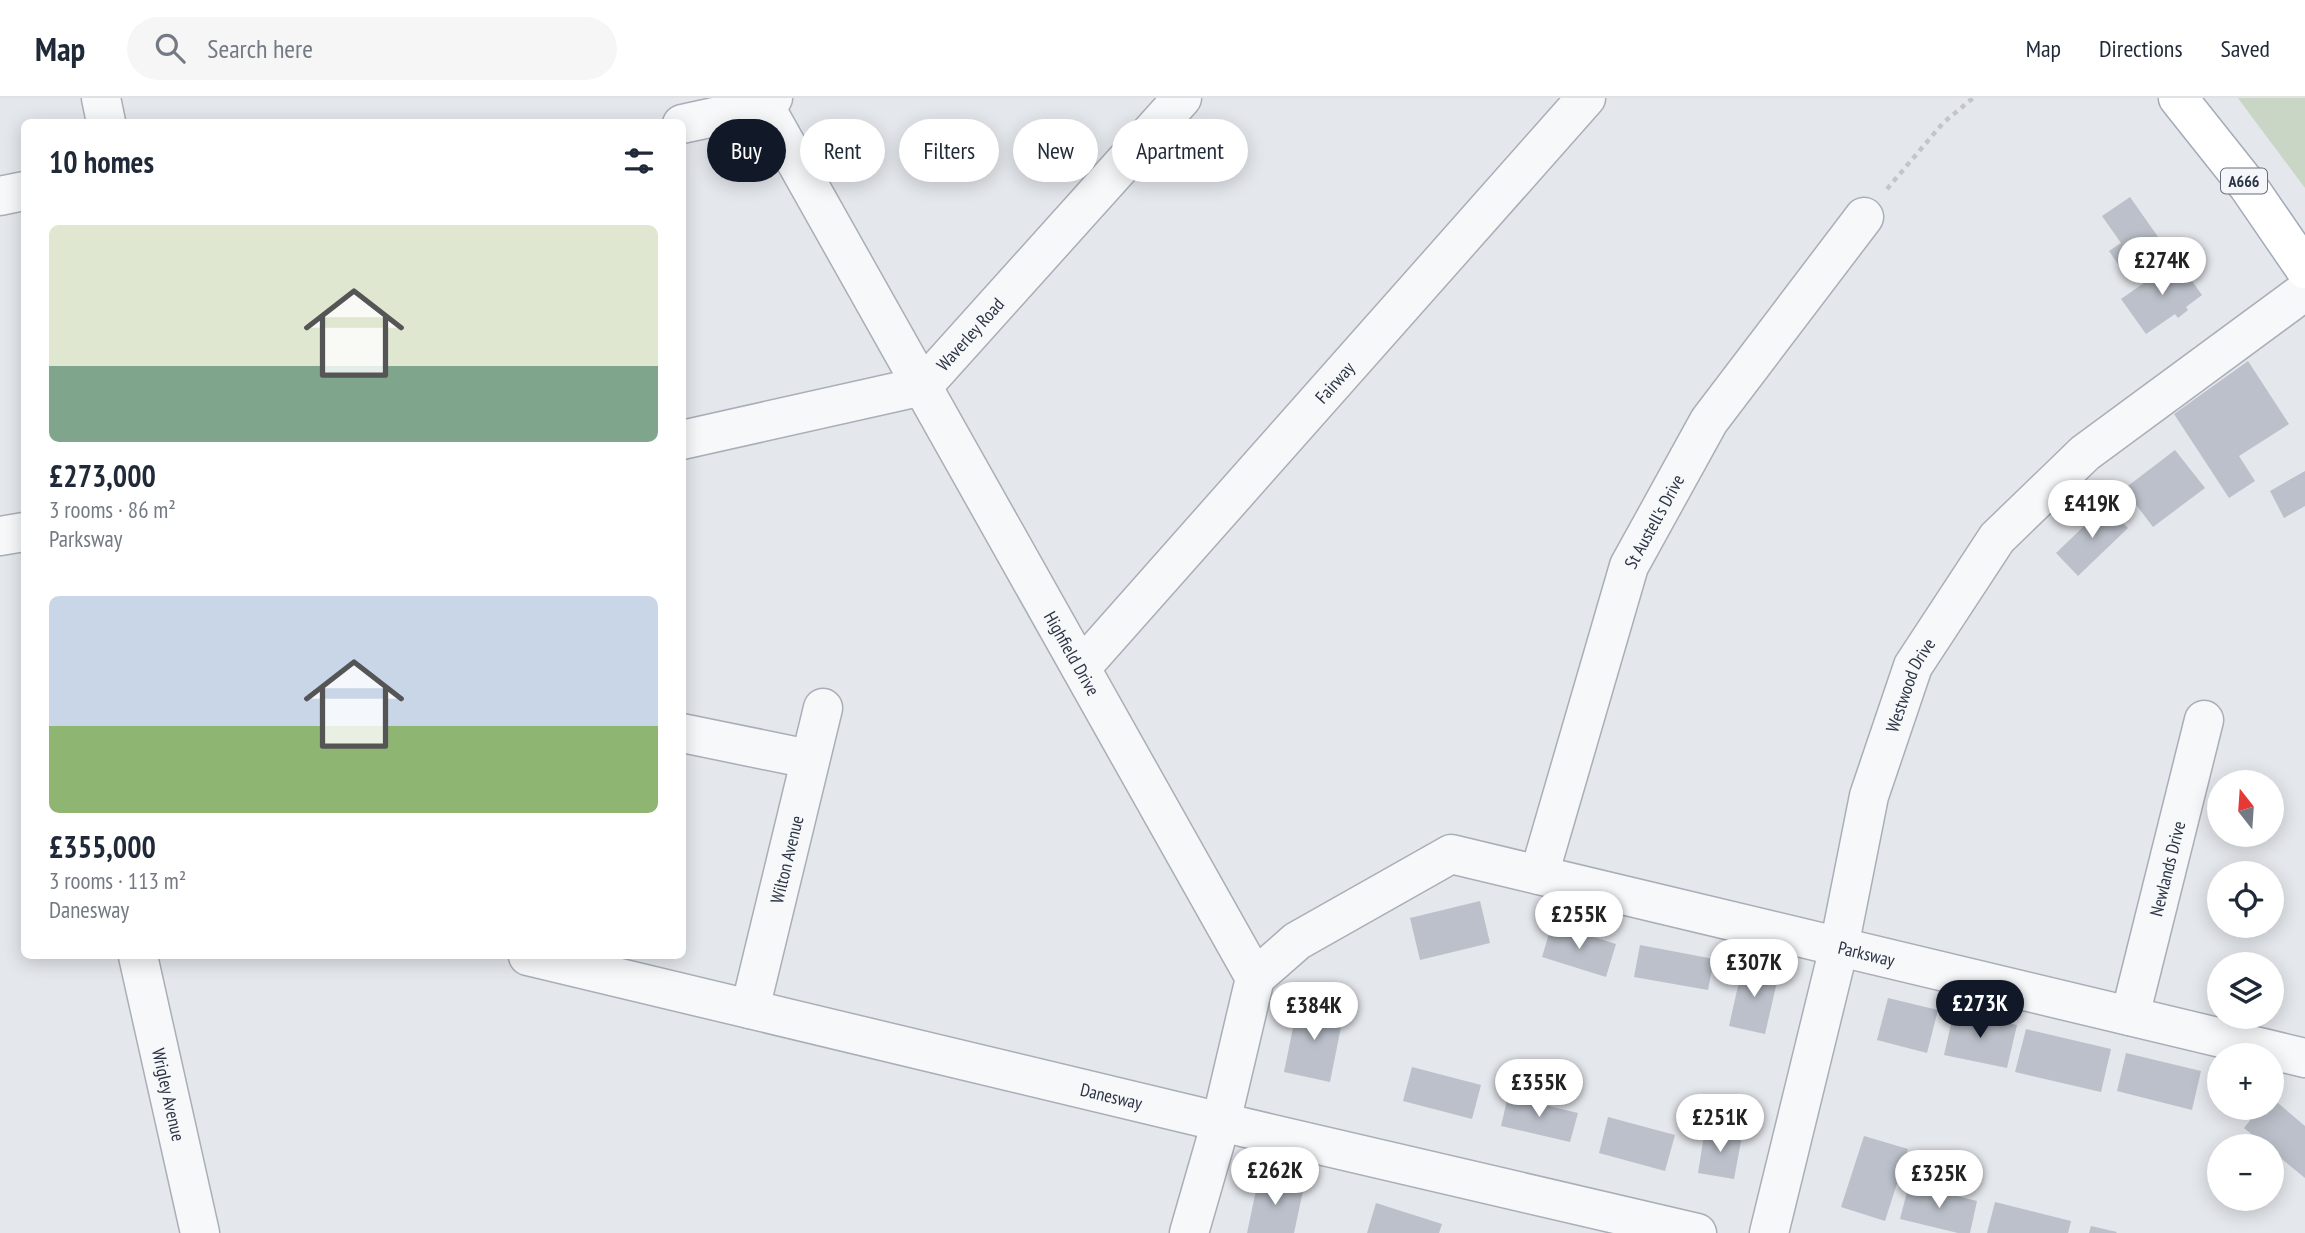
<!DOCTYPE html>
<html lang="en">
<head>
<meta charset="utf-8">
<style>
	:root { --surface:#fff; --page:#f6f6f7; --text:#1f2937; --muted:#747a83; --line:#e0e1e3; --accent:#111827 }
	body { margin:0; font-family:"PT Sans Narrow",sans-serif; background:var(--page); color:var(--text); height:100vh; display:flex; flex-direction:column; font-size:26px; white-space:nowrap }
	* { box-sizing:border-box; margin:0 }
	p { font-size:23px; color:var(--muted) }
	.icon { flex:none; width:38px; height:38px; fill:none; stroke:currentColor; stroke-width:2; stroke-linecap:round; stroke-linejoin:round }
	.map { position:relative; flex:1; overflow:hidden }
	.sheet { position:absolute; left:21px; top:21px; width:665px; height:840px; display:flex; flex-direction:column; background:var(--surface); border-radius:10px; box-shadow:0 4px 18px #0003 }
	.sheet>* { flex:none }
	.top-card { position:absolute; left:707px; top:21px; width:665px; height:63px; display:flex; gap:14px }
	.needle { width:46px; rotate:343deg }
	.buttons { position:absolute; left:2207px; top:672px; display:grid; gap:14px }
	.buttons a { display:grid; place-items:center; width:77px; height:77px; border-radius:50%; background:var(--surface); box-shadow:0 4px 18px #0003; font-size:35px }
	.price { position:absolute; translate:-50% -60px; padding:0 16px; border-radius:24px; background:#fff; color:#222; font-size:23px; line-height:46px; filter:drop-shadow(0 2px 4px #0008) }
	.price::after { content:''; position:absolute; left:50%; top:42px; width:21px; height:16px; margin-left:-10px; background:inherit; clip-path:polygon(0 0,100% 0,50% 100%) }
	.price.active { background:var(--accent); color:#fff }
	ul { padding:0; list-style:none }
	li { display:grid; align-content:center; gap:14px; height:371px; padding:0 28px }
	li span { display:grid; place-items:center; height:217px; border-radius:10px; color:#555 }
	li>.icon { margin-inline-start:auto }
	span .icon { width:126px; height:126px; fill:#fffc; stroke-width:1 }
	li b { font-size:30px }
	h2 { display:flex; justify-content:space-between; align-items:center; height:84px; padding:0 28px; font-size:30px }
	.chip { padding:0 24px; border-radius:32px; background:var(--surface); box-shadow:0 4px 18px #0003; font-size:24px; line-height:63px }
	.chip.active { background:var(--accent); color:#fff }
	header { display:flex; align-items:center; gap:42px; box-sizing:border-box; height:98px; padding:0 35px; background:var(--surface); border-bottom:2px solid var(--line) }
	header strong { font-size:33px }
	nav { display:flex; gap:38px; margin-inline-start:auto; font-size:24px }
	.search { width:490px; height:63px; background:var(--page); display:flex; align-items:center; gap:18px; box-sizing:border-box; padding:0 24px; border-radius:38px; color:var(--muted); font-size:26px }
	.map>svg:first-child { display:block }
	.green { fill:#c9d6c5 }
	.building { fill:#bbc0ca }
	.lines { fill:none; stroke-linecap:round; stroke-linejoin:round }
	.minor-casing { stroke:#a9aeb7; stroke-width:41 }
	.major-casing { stroke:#a3abb8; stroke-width:41 }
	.path { stroke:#c2c5cb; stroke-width:4.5; stroke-dasharray:5 5; stroke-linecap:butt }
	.minor { stroke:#f7f8fa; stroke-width:38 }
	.major { stroke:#fff; stroke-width:38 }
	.labels { text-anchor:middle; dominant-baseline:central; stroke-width:7; stroke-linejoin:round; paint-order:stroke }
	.shield { fill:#f4f6f9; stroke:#676e7b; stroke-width:2 }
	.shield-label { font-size:16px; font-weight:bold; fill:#2b3445 }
	.street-label { font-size:18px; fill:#2b3445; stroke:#f4f6f9 }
</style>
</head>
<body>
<header>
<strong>Map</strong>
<div class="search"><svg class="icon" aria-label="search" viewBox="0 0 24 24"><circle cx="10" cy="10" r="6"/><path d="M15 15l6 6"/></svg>Search here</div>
<nav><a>Map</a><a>Directions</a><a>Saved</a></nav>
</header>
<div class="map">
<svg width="2305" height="1135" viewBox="0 0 2305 1135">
	<rect width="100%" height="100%" fill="#e4e7ec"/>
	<path class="green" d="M2238 0H2305V90L2243 7Z"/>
	<path class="building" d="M2130 99 2168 153 2128 181 2109 153 2121 145 2102 118Z
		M2177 162 2202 197 2186 209 2188 212 2178 220 2175 216 2146 236 2121 201Z
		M2248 263 2289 326 2239 358 2255 383 2229 400 2174 316Z
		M2175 352 2205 390 2153 429 2124 391Z
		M2305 373V408L2284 420 2270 393Z
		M2106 407 2128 430 2078 478 2056 455Z
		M1480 803 1490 845 1420 862 1410 820Z
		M1552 826 1616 846 1606 879 1542 859Z
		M1640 847 1714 861 1708 892 1634 879Z
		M1743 866 1779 875 1765 936 1729 928Z
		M1888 900 1938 912 1927 955 1877 942Z
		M1298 905 1344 914 1330 984 1284 974Z
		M1954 913 2017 927 2007 970 1944 957Z
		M2026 931 2111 951 2101 994 2015 974Z
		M2126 955 2201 973 2192 1012 2117 993Z
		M1412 969 1481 987 1472 1021 1403 1003Z
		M1508 998 1578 1015 1570 1044 1501 1028Z
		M2272 1000 2305 1028V1080L2272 1053V1048H2266L2244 1030 2260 1010H2272Z
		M1608 1019 1675 1037 1665 1073 1599 1055Z
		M1705 1031 1742 1038 1734 1081 1698 1075Z
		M1864 1038 1908 1051 1885 1123 1841 1109Z
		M1259 1078 1304 1088 1294 1135H1247Z
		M1909 1086 1977 1103 1970 1135H1958L1900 1121Z
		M1995 1104 2071 1123 2068 1135H1987Z
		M1376 1105 1442 1126 1439 1135H1367Z
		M2091 1128 2117 1134 2116 1135H2089Z"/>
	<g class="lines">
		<g class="minor-casing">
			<g id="minor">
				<path d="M101 0 106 24"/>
				<path id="s1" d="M760 0 1255 880 1221 1024 1189 1135"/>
				<path d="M682 26 765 8 773 0"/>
				<path d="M0 98 24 93"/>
				<path id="s2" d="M682 342 923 288 1182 0"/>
				<path d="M0 438 24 434"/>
				<path id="s3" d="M1081 570 1586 0"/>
				<path d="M682 635 809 661"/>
				<path id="s4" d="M1539 777 1629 468 1709 323 1864 119"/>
				<path id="s5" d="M138 858 200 1135"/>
				<path id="s6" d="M528 858 1221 1024 1697 1135"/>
				<path id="s7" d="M1255 880 1297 843 1451 756 2305 960"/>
				<path id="s8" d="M750 911 823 610"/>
				<path id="s9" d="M2130 918 2204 622"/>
				<path id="s10" d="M1769 1135 1839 849 1869 698 1913 568 1997 440 2085 355 2305 193"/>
			</g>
		</g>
		<g class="major-casing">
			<path id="major" d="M2178 0 2248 88 2305 171"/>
		</g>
		<path class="path" d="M1887 91 1943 25 1973 0"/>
		<use href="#minor" class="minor"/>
		<use href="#major" class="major"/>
	</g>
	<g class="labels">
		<rect class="shield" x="2221" y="70.5" width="46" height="25" rx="5"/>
		<g class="shield-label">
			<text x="2244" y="83">A666</text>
		</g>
		<g class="street-label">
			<text stroke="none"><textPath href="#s2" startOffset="317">Waverley Road</textPath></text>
			<text stroke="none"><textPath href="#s3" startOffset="382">Fairway</textPath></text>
			<text stroke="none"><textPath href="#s4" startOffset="373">St Austell's Drive</textPath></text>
			<text stroke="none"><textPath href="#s1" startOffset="637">Highfield Drive</textPath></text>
			<text stroke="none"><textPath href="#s10" startOffset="567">Westwood Drive</textPath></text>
			<text stroke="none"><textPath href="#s8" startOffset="154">Wilton Avenue</textPath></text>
			<text stroke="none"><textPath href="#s9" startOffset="152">Newlands Drive</textPath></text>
			<text stroke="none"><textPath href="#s7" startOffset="660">Parksway</textPath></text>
			<text stroke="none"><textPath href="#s5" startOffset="142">Wrigley Avenue</textPath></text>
			<text stroke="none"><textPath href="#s6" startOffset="600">Danesway</textPath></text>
		</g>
	</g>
</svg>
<div class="buttons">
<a><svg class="needle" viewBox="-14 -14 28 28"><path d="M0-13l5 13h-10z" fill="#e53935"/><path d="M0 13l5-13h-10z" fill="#747a83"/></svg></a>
<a><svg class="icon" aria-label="locate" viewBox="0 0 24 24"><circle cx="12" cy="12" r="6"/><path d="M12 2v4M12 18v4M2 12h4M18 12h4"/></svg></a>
<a><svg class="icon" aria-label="layers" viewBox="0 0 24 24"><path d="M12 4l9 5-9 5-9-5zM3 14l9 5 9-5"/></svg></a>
<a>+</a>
<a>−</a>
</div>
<b class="price" style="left:2162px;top:199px">£274K</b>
<b class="price" style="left:2092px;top:442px">£419K</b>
<b class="price" style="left:1579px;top:853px">£255K</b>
<b class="price" style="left:1754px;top:901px">£307K</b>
<b class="price active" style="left:1980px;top:942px">£273K</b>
<b class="price" style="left:1314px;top:944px">£384K</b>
<b class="price" style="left:1539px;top:1021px">£355K</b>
<b class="price" style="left:1720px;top:1056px">£251K</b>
<b class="price" style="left:1275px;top:1109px">£262K</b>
<b class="price" style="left:1939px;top:1112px">£325K</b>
<div class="top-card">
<a class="chip active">Buy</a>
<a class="chip">Rent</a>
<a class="chip">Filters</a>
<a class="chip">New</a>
<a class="chip">Apartment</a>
</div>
<section class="sheet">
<h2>10 homes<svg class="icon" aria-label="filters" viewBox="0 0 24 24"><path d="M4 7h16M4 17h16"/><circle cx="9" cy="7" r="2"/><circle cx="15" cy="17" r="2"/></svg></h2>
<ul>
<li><span style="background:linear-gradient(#dfe7d0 65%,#7fa58c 0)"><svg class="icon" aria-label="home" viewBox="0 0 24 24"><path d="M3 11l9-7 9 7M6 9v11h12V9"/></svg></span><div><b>£273,000</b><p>3 rooms · 86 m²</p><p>Parksway</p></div></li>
<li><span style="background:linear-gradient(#c9d6e8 60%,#8fb573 0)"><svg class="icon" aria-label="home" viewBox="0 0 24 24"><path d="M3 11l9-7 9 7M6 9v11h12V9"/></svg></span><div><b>£355,000</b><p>3 rooms · 113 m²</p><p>Danesway</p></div></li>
</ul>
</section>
</div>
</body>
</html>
